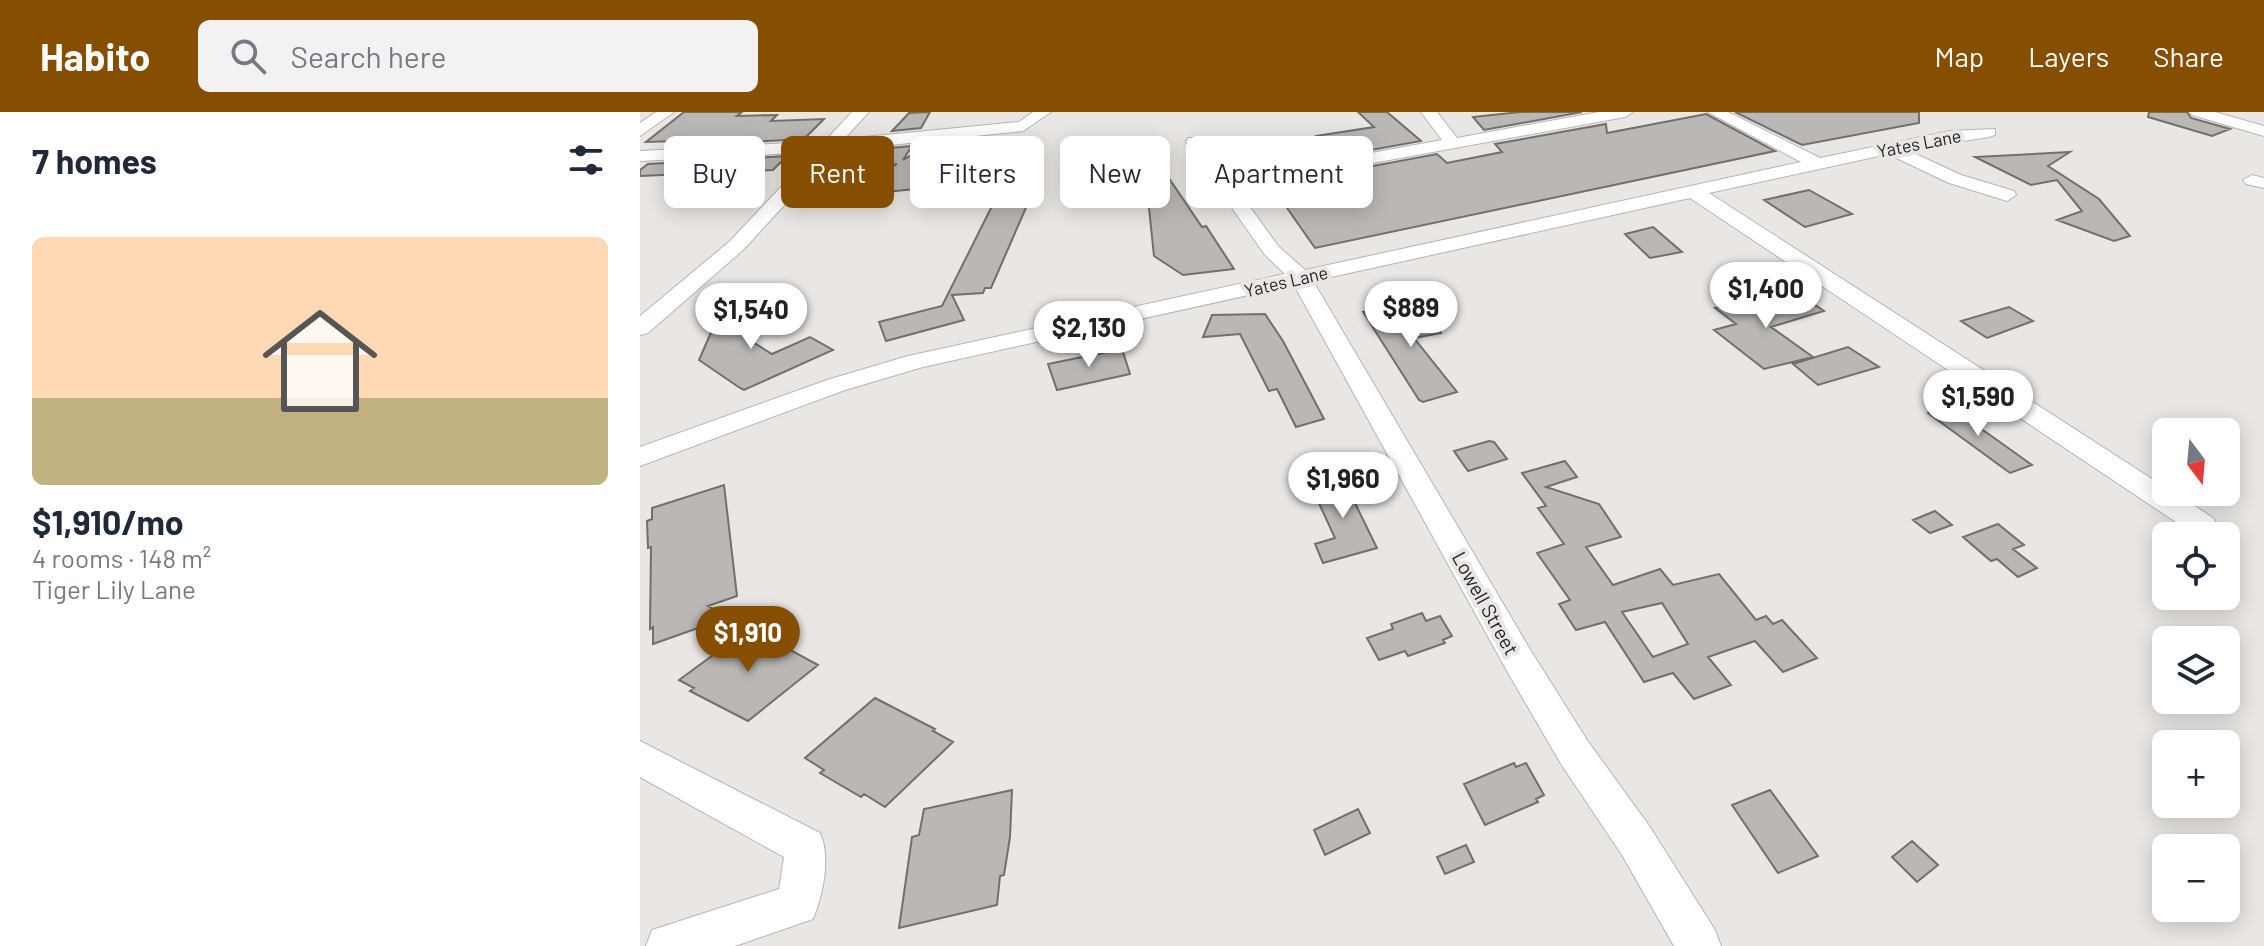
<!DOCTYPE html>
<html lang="en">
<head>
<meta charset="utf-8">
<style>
	:root { --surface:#fff; --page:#f2f2f3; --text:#1f2937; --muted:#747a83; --line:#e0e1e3; --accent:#864e00 }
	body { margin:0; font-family:Barlow,sans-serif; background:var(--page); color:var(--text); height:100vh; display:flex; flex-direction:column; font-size:30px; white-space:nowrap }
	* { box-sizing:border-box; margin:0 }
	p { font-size:26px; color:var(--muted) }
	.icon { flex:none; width:44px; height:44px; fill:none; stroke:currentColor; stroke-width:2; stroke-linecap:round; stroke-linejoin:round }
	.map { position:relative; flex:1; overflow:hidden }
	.sheet { display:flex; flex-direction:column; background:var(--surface); width:640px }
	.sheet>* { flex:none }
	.guide { position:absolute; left:24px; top:24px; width:760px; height:72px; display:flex; gap:16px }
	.needle { width:52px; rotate:164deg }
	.tools { position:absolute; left:1512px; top:306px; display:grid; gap:16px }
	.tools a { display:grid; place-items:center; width:88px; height:88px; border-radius:12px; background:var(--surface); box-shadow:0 4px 20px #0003; font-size:40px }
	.price { position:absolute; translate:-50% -68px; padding:0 18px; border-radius:28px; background:#fff; color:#222; font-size:26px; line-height:52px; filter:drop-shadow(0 2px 4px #0008) }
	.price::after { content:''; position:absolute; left:50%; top:48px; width:24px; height:18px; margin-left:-12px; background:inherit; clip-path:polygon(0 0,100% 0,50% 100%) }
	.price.active { background:var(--accent); color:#fff }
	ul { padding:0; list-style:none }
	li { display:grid; align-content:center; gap:16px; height:424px; padding:0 32px }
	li+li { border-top:2px solid var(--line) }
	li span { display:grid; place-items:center; height:248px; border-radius:12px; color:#555 }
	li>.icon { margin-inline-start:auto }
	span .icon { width:144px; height:144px; fill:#fffc; stroke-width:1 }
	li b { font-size:34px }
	h2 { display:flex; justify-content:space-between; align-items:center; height:96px; padding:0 32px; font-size:34px }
	.chip { padding:0 28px; border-radius:12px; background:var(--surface); box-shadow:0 4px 20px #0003; font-size:28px; line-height:72px }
	.chip.active { background:var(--accent); color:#fff }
	header { display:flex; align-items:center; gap:48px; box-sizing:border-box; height:112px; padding:0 40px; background:var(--accent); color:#fff }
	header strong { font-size:38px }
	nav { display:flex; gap:44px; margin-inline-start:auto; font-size:28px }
	.search { width:560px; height:72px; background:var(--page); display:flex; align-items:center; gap:20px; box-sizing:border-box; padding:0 28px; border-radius:12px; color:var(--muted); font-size:30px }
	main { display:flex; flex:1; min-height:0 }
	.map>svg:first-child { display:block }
	.building { fill:#bab7b5; stroke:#726f6d; stroke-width:2; fill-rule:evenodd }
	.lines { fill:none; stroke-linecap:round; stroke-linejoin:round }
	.minor-casing { stroke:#b7b5b2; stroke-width:2 }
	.minor { fill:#fff; fill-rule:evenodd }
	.labels { text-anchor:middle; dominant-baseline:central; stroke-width:8; stroke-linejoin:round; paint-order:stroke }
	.far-street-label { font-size:18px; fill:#252323; stroke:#e9e6e4 }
	.street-label { font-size:20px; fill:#252323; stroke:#e9e6e4 }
</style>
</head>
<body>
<header>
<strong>Habito</strong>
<div class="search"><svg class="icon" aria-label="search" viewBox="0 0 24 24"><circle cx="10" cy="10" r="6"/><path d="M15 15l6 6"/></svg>Search here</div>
<nav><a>Map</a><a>Layers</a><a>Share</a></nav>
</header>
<main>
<section class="sheet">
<h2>7 homes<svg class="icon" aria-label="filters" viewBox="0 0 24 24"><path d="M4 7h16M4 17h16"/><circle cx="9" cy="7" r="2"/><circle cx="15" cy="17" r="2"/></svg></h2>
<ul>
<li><span style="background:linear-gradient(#ffd9b3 65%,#c2b280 0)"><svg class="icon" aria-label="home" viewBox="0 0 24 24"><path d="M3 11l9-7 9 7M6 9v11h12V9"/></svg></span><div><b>$1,910/mo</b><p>4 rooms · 148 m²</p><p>Tiger Lily Lane</p></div></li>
</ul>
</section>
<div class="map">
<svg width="1624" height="834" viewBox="0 0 1624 834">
	<rect width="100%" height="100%" fill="#e9e6e4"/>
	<path class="building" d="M44 0H102L97 4 137 3 131 9 184 7 164 27 29 34 36 29 6 30Z
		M290 0 281 16 252 19 269 1Z
		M718 0H747L781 29 620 58 607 42 681 31 676 24 734 15Z
		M880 0H942L844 18 833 5Z
		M1095 0H1279V11L1162 33Z
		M1509 0H1547L1551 6 1590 17 1572 24 1508 5Z
		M1066 2 1135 39 675 136 631 73 797 42 807 51 862 40 855 32 966 12 967 21Z
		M376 30 364 47 359 69 203 84 257 52 229 54 240 37 272 34 263 48 284 36Z
		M1430 40 1408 54 1459 87 1490 124 1474 129 1417 108 1442 99 1417 68 1391 73 1335 45Z
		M147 44 133 58 0 64V58L8 52Z
		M516 47 562 115 566 114 594 157 543 163 514 144 507 77 495 79 484 53Z
		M390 72 389 75H395L351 176H345L343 181 312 183 324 208 246 229 239 210 302 194 362 74Z
		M1169 78 1212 102 1165 115 1124 88Z
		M1013 115 1042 140 1010 146 985 122Z
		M1158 182 1184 199 1131 215 1173 245 1124 257 1074 218 1096 212 1075 196 1103 189 1111 195Z
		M748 194 753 201 785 196 801 221 774 226 817 280 783 290 779 288 723 200Z
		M1369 195 1393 209 1347 226 1321 209Z
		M103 197 101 201 123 198 111 229 132 242 170 225 193 238 104 278 100 276 59 248 80 200Z
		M625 202 643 229 684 307 656 315 637 277 629 279 600 222 563 225 572 203Z
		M1208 235 1239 255 1178 273 1153 252Z
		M482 237 490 262 417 278 408 252Z
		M1298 287 1350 323 1392 353 1370 361 1288 301Z
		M849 329 854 330 867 347 828 359 814 339Z
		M925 349 937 365 906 375 959 392 981 425 946 435 973 473 1020 457 1033 473 1079 462 1116 508 1126 504 1133 512 1142 508 1177 546 1143 560 1115 529 1068 545 1091 573 1054 587 1033 561 1004 570 965 510 936 518 919 492 930 488 897 441 924 432 898 396 906 394 882 361ZM1022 491 1048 532 1013 545 982 500Z
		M713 363 724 384 713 387 737 436 683 451 675 432 695 426 671 374Z
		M84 373 97 484 68 494 89 505 13 532V515L10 517 11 435 8 436 7 409 12 407V396Z
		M1295 399 1312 413 1290 421 1273 408Z
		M1358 412 1384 433 1373 437 1397 456 1378 465 1357 447 1351 449 1323 425Z
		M782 501 786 509 800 504 812 524 803 528 805 531 768 544 765 539 739 548 727 526 753 517 751 512Z
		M110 516 178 553 108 609 50 579 54 576 39 568Z
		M235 586 295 617 293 619 313 630 245 695 224 682 221 685 180 661 184 658 165 646Z
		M874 651 876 655 886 651 904 683 896 687 898 690 845 713 824 672Z
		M372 678 370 725 364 763 360 764 357 793 259 816 272 725 279 723 284 697Z
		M1130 678 1178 744 1138 761 1092 693Z
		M718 697 730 721 685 743 674 718Z
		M1272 729 1298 753 1277 770 1252 745Z
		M826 733 834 750 805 762 797 745Z"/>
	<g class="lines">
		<g class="minor-casing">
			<path id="minor" d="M16 0H34L0 24V11Z
				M212 0H229L204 27 379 10 393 0H411L383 19 194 39 103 138 8 221 0 223V204L89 130 174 40 0 49V39L185 29Z
				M781 0H797L817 26 959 0H993L985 5 596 76 639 135 665 158 1161 50 1068 0H1088L1180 46 1310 19 1355 17V23L1349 25 1267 38 1321 63 1374 79 1376 83 1367 89 1309 71 1248 42 1069 81 1526 376V380H1533L1573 406 1577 413 1573 420 1562 423 1551 420 1050 86 673 169 891 539 947 628 1010 715 1075 818 1081 834H1034L982 743 921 652 867 559 654 173 283 255 205 278 0 354V335L187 268 268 244 645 162 625 143 546 30 548 26H560L589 67 802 28Z
				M1550 0H1575L1624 14V24L1552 3Z
				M1612 63 1624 66V76L1606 72 1603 68Z
				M0 629 180 721C191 745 183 783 173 807L95 834H6L12 818 139 777 144 745 0 665Z"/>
		</g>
		<use href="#minor" class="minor"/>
	</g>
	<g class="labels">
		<g class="far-street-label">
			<text transform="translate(1279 31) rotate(-11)">Yates Lane</text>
			<text transform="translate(646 169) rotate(-13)">Yates Lane</text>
		</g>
		<g class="street-label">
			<text transform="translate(846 491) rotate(61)">Lowell Street</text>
		</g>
	</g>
</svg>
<div class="tools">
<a><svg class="needle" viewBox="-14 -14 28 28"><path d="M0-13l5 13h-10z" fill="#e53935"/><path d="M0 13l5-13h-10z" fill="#747a83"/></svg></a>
<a><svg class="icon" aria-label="locate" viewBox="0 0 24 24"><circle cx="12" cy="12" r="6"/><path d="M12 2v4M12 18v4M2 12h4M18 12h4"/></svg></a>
<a><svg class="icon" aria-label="layers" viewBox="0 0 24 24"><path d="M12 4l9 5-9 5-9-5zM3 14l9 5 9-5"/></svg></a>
<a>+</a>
<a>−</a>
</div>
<b class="price" style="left:1126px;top:218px">$1,400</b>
<b class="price" style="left:771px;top:237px">$889</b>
<b class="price" style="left:111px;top:239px">$1,540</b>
<b class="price" style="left:449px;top:257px">$2,130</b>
<b class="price" style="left:1338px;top:326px">$1,590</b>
<b class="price" style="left:703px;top:408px">$1,960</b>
<b class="price active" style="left:108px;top:562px">$1,910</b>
<div class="guide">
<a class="chip">Buy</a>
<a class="chip active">Rent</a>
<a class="chip">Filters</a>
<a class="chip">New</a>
<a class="chip">Apartment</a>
</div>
</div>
</main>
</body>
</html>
